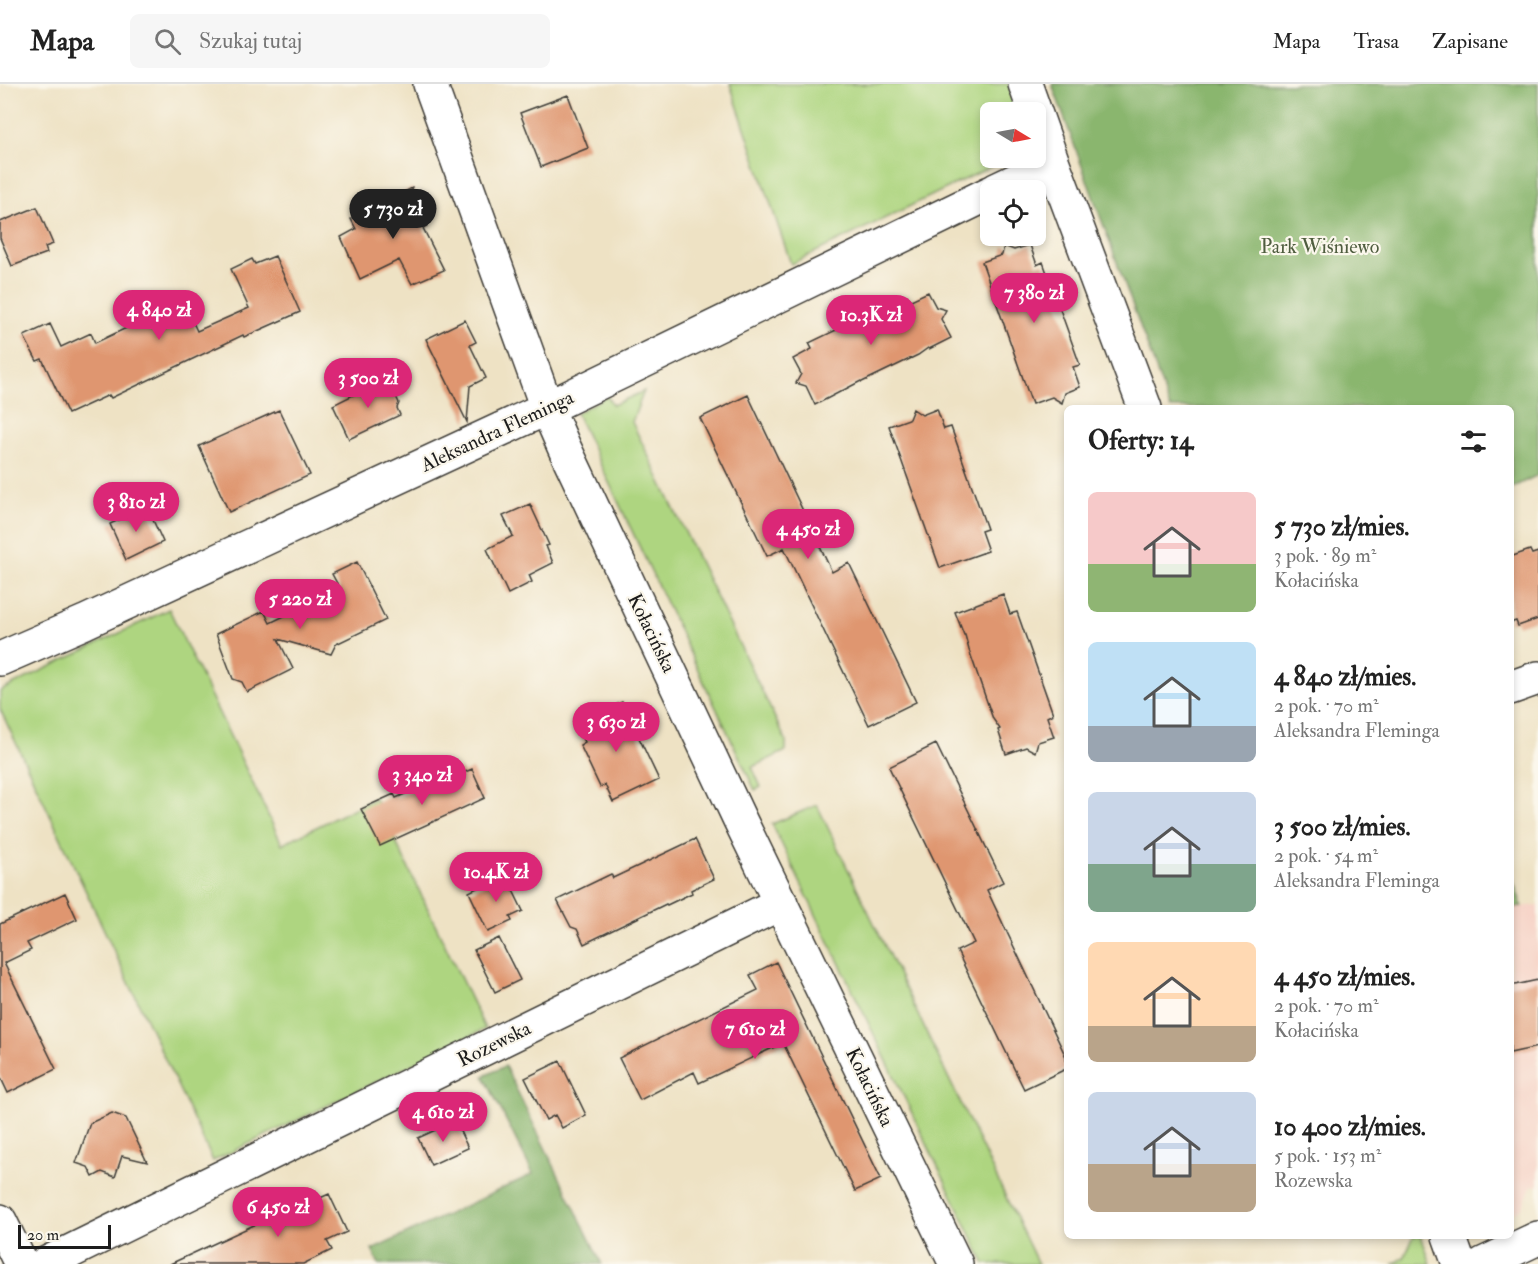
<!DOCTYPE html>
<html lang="pl">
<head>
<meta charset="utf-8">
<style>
	:root { --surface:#fff; --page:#f6f6f6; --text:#222; --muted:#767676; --line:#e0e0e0; --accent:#db2777 }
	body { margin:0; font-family:"IM FELL Double Pica",serif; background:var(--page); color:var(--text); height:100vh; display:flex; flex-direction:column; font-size:22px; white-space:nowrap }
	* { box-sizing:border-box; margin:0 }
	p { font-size:20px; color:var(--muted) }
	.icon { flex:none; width:33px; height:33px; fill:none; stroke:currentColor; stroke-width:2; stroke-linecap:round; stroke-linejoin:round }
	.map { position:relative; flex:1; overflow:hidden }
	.panel { position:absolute; left:1064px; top:321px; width:450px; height:834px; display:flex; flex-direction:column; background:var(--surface); border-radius:9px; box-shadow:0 3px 9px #0003 }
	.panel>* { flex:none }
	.needle { width:39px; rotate:100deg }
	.tools { position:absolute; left:980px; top:18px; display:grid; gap:12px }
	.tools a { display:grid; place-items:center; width:66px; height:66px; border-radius:9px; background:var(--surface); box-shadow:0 3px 9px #0003; font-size:30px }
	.scale { position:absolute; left:18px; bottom:15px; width:93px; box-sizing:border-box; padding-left:6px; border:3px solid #1c1c1c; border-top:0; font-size:16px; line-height:21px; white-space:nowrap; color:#1c1c1c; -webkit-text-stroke:4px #fbf7ec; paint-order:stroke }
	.price { position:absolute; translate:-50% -51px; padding:0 14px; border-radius:21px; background:var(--accent); color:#fff; font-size:20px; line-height:39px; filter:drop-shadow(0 2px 3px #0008) }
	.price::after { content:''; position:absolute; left:50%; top:36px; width:18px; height:14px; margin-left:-9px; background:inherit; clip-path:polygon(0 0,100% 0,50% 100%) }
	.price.current { background:#222; color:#fff }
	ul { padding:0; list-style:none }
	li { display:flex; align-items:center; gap:18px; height:150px; padding:0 24px }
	li span { display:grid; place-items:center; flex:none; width:168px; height:120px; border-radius:9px; color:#555 }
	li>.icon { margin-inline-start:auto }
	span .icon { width:72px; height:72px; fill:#fffc; stroke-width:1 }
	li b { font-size:26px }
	h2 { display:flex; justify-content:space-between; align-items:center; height:72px; padding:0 24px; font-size:26px }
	header { display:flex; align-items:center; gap:36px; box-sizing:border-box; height:84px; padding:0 30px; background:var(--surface); border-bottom:2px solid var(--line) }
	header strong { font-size:28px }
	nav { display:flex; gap:33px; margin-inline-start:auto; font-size:21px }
	.search { width:420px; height:54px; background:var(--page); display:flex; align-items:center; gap:15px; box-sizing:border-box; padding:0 21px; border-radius:9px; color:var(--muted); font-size:22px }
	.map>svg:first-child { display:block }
	.built { fill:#f6d1c5 }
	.green { fill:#aed580; stroke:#65784e; stroke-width:1.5 }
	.forest { fill:#8ab66e; stroke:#536945; stroke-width:1.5 }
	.building { fill:#df966f }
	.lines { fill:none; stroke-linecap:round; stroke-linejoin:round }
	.street-casing { stroke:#3c3a35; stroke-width:36 }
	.street { stroke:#fff; stroke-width:33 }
	.labels { text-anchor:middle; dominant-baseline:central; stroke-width:4.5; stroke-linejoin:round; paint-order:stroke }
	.park-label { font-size:20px; fill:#4f5d3f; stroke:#fbf7ec }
	.street-label { font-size:20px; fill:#1c1c1c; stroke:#fbf7ec }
</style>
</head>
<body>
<header>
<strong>Mapa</strong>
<div class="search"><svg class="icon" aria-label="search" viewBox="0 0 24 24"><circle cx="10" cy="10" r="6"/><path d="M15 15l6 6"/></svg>Szukaj tutaj</div>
<nav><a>Mapa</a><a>Trasa</a><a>Zapisane</a></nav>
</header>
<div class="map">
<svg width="1538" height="1180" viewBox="0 0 1538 1180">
	<rect width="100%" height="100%" fill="#fbf7ec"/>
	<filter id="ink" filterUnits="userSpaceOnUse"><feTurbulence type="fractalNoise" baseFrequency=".0167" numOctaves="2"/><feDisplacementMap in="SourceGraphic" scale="12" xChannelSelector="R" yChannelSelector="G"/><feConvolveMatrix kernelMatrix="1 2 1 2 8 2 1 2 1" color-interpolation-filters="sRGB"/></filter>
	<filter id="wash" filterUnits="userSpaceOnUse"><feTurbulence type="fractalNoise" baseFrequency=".008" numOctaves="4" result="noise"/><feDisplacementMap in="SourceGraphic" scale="24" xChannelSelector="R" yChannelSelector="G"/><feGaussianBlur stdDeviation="1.35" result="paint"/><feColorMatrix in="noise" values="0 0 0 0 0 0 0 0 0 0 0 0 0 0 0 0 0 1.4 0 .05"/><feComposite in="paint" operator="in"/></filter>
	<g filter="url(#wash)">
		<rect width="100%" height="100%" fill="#eee2c4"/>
		<path class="built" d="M1538 821V1101H1532L1522 1124 1511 1130 1510 824Z"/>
		<path class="green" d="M730 0H1009L1019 28H990V74H1009L791 180Z
			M644 307 632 338 786 657V667L752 683 761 703 755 706 576 329 607 312 613 321Z
			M169 525 282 760 375 714 485 945 213 1077 0 625V607Z
			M817 721 1038 1180H985L772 740Z
			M1414 1152H1421L1431 1180H1393L1404 1174Z"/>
		<path class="forest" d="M1052 0H1538V391L1511 404 1510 324H1170Z
			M1510 791H1511L1522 822 1511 824Z
			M505 982 602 1180H379L372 1166 533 1090 484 992Z"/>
		<g id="blocks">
			<path class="building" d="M568 11 588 64 541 83 520 29Z
				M412 104 427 142 423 144 444 186 412 200 399 176 360 195 341 153 356 145 351 135Z
				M37 123 53 160 45 163 47 169 12 182 0 154V138Z
				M1030 161 1037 181 1043 178 1080 281 1073 283 1080 303 1065 309 1062 319 1052 313 1032 320 982 178 1002 171 1004 162 1014 166Z
				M275 172 300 228 244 253 243 251 111 314 109 311 68 330 42 275 37 277 24 252 50 240 61 263 91 249 95 259 183 217 197 247 249 224 231 185 252 175 255 180Z
				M928 208 936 223 946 226 941 235 951 254 929 265 928 264 918 271 862 298 861 297 815 321 806 302 796 299 801 290 793 275 812 265 809 259 907 212 909 217Z
				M465 236 476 258 470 261 486 294 470 302 467 338 426 255Z
				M379 298 390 299 399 319 397 324 400 331 349 355 333 321Z
				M748 311 832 488 849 479 916 618 869 641 784 464 767 472 700 334Z
				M913 325 922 331 937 325 944 345 951 343 987 445 981 447 988 467 940 484 889 342 909 335Z
				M279 326 310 391 229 428 199 362Z
				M530 420 549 461 546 462 553 479 529 491 532 498 508 510 487 465 513 452 503 432Z
				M147 423 163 458 126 476 110 440Z
				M1530 466 1532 470 1538 468V535L1518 542 1516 537 1510 539V473Z
				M357 478 386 536 336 560 331 570 278 555 293 585 247 608 242 598 233 595 216 550 264 527 270 539 340 505 332 490Z
				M1003 510 1010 530 1017 528 1053 630 1047 633 1054 653 1038 658 1035 668 1026 663 1006 670 998 646 1000 645 993 635 969 566 965 551H964L955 528Z
				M622 618 659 696 613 718 605 701 600 703 580 661 585 658 576 640Z
				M936 660 1003 798 987 806 1066 973V985L1024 1005 957 867 974 859 889 683Z
				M461 685 463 689 472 685 485 714 380 762 361 725 394 710 396 714Z
				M695 755 714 795 691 806 692 809 667 821 666 820 584 860 577 845 571 843 557 816 611 790 613 794Z
				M505 790 523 827 510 833 512 837 488 848 469 808Z
				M65 809 77 835 27 859 31 866 4 879 56 985 8 1009 0 992V840Z
				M499 854 520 896 495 908 474 866Z
				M776 878 881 1095 855 1107 783 959 699 999 694 988 640 1016 619 974 758 906 750 891Z
				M1538 896V963L1510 969V902Z
				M560 977 586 1031 562 1044 555 1031 546 1036 525 994Z
				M112 1029 126 1034 147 1078 122 1072 115 1093 102 1088 93 1093 88 1083 76 1079 90 1039Z
				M455 1037 468 1064 431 1081 418 1054Z
				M329 1110 347 1148 327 1157 332 1166 303 1180H170L308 1116 309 1119Z"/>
		</g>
	</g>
	<g filter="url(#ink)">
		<use href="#blocks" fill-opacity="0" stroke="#3c3a35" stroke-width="1.5"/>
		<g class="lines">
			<g class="street-casing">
				<path id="street" d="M430 0 547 324 564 363 740 736 956 1180
					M1025 0 1053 79 1145 324
					M996 106 1053 79
					M0 575 85 538 547 324 990 109
					M1510 604 1538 594
					M0 1137 21 1180
					M1449 1152 1459 1180
					M45 1180 781 819
					M1483 1180 1538 1154"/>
			</g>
			<use href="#street" class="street"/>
		</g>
	</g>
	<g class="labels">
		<g class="park-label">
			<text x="1320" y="162">Park Wiśniewo</text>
		</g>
		<g class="street-label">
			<text transform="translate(497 347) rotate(-25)">Aleksandra Fleminga</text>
			<text transform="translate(652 549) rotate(64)">Kołacińska</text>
			<text transform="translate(494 960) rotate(-26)">Rozewska</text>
			<text transform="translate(870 1003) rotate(64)">Kołacińska</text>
		</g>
	</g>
</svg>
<div class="tools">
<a><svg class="needle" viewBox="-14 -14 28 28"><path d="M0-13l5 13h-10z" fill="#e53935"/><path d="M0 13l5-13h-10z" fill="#767676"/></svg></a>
<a><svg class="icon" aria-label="locate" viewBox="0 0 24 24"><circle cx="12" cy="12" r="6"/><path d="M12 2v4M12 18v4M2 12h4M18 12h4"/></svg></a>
</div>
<div class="scale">20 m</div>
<b class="price current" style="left:393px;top:156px">5 730 zł</b>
<b class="price" style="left:1034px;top:240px">7 380 zł</b>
<b class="price" style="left:159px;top:257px">4 840 zł</b>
<b class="price" style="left:871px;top:262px">10.3K zł</b>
<b class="price" style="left:368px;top:325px">3 500 zł</b>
<b class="price" style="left:136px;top:449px">3 810 zł</b>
<b class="price" style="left:808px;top:476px">4 450 zł</b>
<b class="price" style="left:300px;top:546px">5 220 zł</b>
<b class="price" style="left:616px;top:669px">3 630 zł</b>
<b class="price" style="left:422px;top:722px">3 340 zł</b>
<b class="price" style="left:496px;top:819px">10.4K zł</b>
<b class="price" style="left:755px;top:976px">7 610 zł</b>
<b class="price" style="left:443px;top:1059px">4 610 zł</b>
<b class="price" style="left:278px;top:1154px">6 450 zł</b>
<section class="panel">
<h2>Oferty: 14<svg class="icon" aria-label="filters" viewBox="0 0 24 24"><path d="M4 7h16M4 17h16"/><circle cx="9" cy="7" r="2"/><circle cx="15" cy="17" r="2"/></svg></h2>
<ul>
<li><span style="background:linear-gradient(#f6c9c9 60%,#8fb573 0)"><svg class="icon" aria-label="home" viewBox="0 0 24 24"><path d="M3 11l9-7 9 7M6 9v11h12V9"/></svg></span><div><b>5 730 zł/mies.</b><p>3 pok. · 89 m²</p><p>Kołacińska</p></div></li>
<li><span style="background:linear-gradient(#bfe0f5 70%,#9aa5b1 0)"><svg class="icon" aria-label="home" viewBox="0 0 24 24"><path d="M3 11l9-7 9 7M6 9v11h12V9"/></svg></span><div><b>4 840 zł/mies.</b><p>2 pok. · 70 m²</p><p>Aleksandra Fleminga</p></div></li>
<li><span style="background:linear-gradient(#c9d6e8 60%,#7fa58c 0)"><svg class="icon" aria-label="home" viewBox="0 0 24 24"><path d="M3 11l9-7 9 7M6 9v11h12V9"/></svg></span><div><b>3 500 zł/mies.</b><p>2 pok. · 54 m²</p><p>Aleksandra Fleminga</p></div></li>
<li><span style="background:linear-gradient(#ffd9b3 70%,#b9a48a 0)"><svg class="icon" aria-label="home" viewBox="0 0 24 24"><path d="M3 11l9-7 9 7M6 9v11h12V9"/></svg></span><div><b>4 450 zł/mies.</b><p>2 pok. · 70 m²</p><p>Kołacińska</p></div></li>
<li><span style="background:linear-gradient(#c9d6e8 60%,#b9a48a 0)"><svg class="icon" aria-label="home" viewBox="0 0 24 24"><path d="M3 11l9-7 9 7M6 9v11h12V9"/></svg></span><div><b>10 400 zł/mies.</b><p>5 pok. · 153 m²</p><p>Rozewska</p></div></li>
</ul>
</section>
</div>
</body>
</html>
